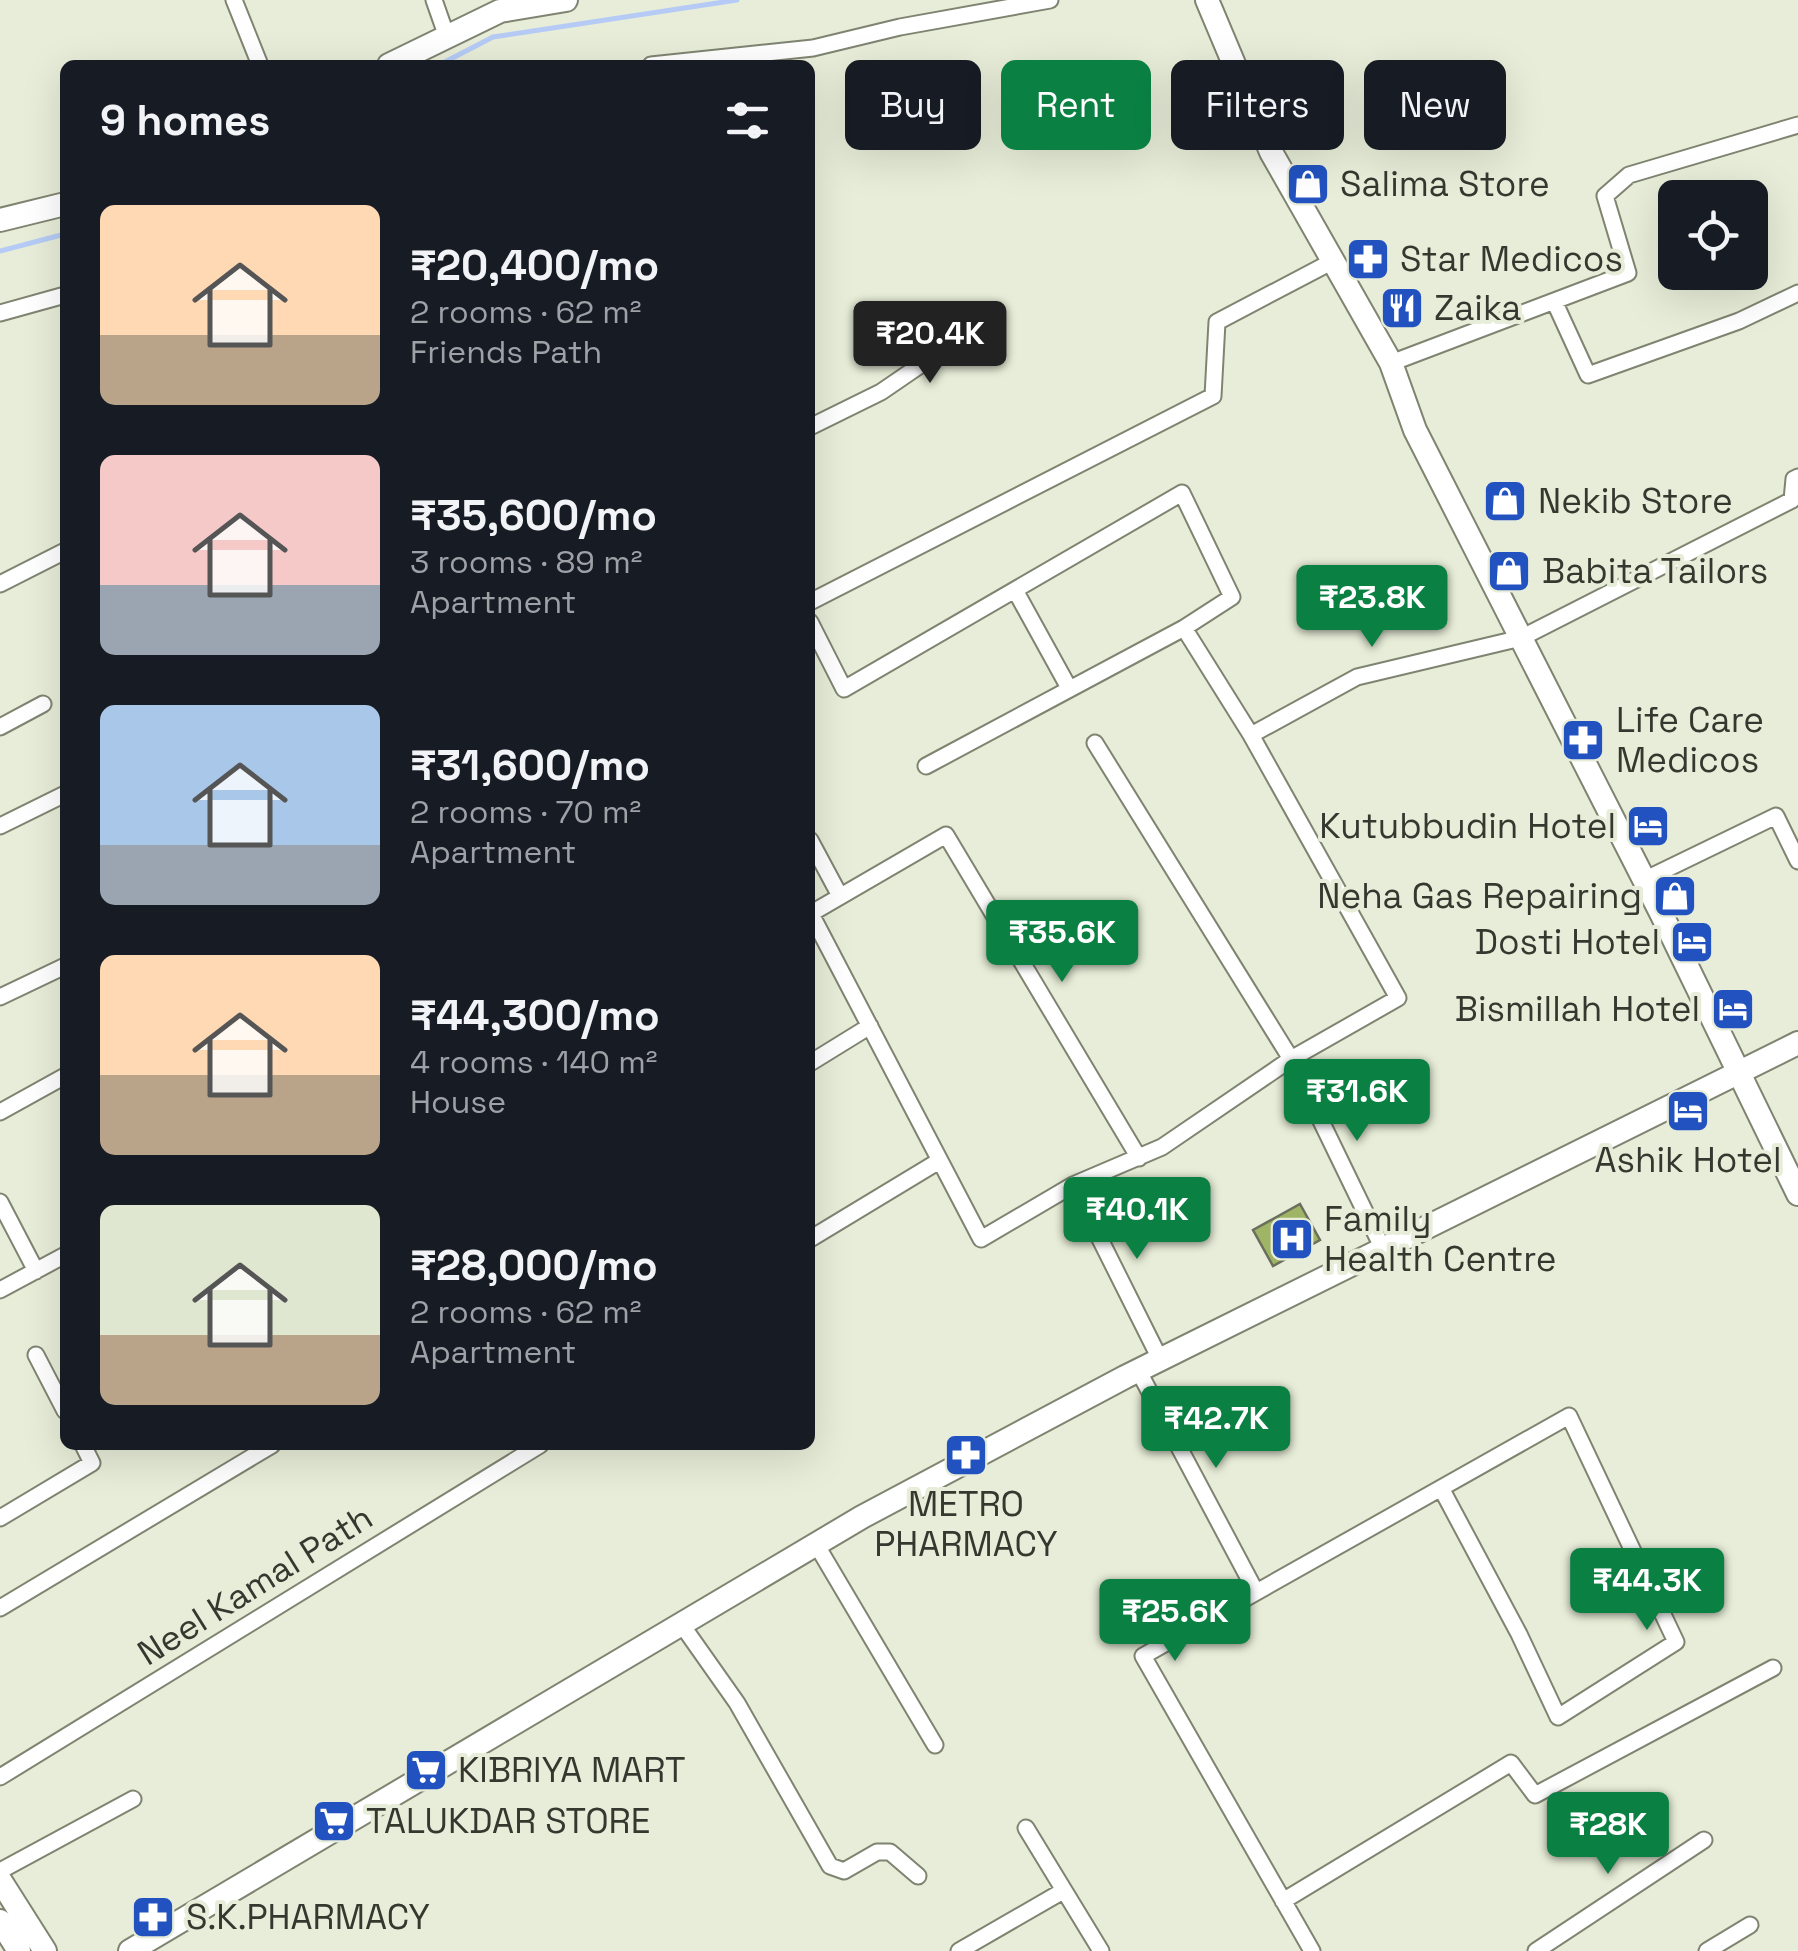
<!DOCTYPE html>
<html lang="en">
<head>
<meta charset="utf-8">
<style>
	:root { --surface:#171b24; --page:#242831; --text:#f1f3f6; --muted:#9ea1a6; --accent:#0b8043 }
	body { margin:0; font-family:"Space Grotesk",sans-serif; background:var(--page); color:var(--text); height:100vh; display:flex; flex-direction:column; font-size:38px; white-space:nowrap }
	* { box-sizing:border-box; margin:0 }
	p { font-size:32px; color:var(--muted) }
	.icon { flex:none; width:55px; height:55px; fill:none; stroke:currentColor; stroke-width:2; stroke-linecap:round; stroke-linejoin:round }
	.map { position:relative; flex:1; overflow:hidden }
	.sheet { position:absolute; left:60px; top:60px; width:755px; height:1390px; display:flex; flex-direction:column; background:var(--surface); border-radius:15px; box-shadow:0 10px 40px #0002 }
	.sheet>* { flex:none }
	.guide { position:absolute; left:845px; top:60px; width:802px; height:90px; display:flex; gap:20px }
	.fabs { position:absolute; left:1658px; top:180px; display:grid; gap:20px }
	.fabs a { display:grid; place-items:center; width:110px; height:110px; border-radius:15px; background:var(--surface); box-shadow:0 10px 40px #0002; font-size:50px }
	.price { position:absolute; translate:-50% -85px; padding:0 22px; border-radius:10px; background:var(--accent); color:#fff; font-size:32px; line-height:65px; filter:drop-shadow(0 2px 5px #0008) }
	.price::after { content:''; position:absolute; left:50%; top:60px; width:30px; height:22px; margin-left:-15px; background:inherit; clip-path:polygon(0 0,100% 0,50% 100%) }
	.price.on { background:#222; color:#fff }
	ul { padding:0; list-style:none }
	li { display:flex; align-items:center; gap:30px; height:250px; padding:0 40px }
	li span { display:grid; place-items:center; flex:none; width:280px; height:200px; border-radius:15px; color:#555 }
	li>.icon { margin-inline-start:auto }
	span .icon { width:120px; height:120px; fill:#fffc; stroke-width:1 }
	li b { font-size:42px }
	h2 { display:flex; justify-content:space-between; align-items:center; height:120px; padding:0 40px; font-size:42px }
	.pill { padding:0 35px; border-radius:15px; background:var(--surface); box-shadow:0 10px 40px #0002; font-size:35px; line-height:90px }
	.pill.on { background:var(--accent); color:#fff }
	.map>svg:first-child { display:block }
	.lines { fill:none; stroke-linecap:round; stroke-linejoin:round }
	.stream { stroke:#b5cbf5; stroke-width:5 }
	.building { fill:#a0b465; stroke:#6a6f5d; stroke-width:2.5 }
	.street-casing { stroke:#7f8471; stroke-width:19 }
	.secondary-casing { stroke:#7f8471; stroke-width:26 }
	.street { stroke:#fff; stroke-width:15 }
	.secondary { stroke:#fff; stroke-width:22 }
	.labels { text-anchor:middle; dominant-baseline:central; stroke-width:8; stroke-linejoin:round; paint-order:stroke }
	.poi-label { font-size:35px; fill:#363830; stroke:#e7edd8; text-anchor:start }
	.street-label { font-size:35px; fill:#363830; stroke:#e7edd8 }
</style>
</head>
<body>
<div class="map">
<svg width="1798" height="1951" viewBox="0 0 1798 1951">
	<rect width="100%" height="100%" fill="#e7edd8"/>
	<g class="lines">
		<path class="stream" d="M439 65 493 37 737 0
			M0 251 65 234"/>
	</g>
	<path class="building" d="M1300 1204 1320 1240 1273 1266 1253 1230Z"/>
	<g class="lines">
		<g class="street-casing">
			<path id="street" d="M234 0 260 65
				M434 0 447 37
				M651 65 813 48 900 27 1050 0
				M1555 303 1588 375 1739 321 1798 293
				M0 313 65 295
				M1391 363 1628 273 1605 196 1629 175 1798 125
				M810 427 881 392 954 342
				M0 584 65 551
				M1015 590 1069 688
				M810 602 1213 396 1217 322 1333 261
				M810 622 844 689 1182 493 1232 597 1184 628
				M0 727 43 704
				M1251 735 1357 677 1521 638 1792 500 1794 479 1798 477
				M1095 743 1291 1059 1383 1249
				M0 826 65 794
				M810 840 840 896
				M1644 880 1776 816 1798 861
				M810 914 946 835 1139 1158
				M811 914 981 1239 1073 1185 1162 1147 1291 1059 1398 998 1251 735 1184 628 926 766
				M0 997 65 966
				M810 1063 870 1026
				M0 1112 65 1076
				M1073 1185 1160 1359
				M0 1202 36 1271
				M810 1239 939 1161
				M0 1290 65 1255
				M36 1355 65 1411
				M1138 1370 1256 1592
				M0 1518 92 1463 83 1445
				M816 1544 935 1745
				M0 1608 272 1445
				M682 1625 737 1703 830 1866 844 1871 877 1852H890L918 1876
				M0 1777 540 1445
				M1026 1828 1101 1951
				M0 1871 133 1799
				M1283 1901 1511 1763 1535 1795 1773 1668
				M959 1951 1063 1891
				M1312 1951 1143 1656 1569 1416 1676 1642 1558 1717 1519 1634 1441 1488
				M1536 1951 1704 1840
				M1707 1951 1750 1925"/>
		</g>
		<g class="secondary-casing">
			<path id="secondary" d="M1207 0 1271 152 1391 363 1415 430 1661 913 1798 1194
				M389 65 500 11 566 0
				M0 220 65 204
				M0 1880 45 1951
				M0 1921 19 1951
				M130 1951 862 1517 1125 1377 1798 1043"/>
		</g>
		<use href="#street" class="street"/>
		<use href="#secondary" class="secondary"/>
	</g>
	<defs>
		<g id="shop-square" transform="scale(2.25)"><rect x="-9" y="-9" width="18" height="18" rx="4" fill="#2252c0" stroke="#e7edd8"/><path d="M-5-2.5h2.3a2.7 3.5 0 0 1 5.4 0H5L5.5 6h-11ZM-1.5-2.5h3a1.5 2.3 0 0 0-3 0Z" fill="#fff"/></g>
		<g id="pharmacy-square" transform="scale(2.25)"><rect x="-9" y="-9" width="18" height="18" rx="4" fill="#2252c0" stroke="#e7edd8"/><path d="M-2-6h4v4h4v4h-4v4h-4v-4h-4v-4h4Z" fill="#fff"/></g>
		<g id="restaurant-square" transform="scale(2.25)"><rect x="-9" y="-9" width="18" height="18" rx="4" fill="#2252c0" stroke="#e7edd8"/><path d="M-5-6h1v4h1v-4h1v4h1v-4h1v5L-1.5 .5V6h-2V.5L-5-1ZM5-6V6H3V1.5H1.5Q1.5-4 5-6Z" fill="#fff"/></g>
		<g id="hotel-square" transform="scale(2.25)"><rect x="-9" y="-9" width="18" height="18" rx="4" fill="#2252c0" stroke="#e7edd8"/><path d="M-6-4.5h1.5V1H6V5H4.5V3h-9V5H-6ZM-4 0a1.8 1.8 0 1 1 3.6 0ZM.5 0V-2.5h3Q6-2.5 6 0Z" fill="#fff"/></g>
		<g id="hospital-square" transform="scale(2.25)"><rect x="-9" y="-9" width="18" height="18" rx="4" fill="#2252c0" stroke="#e7edd8"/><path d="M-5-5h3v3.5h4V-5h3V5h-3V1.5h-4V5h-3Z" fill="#fff"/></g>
		<g id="supermarket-square" transform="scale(2.25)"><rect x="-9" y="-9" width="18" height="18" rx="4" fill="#2252c0" stroke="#e7edd8"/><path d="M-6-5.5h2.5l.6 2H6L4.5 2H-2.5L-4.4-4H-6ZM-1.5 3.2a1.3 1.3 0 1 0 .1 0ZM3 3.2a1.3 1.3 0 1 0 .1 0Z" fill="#fff"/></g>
	</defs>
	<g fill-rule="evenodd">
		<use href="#shop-square" x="1308" y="184"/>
		<use href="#pharmacy-square" x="1368" y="259"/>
		<use href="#restaurant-square" x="1402" y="308"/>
		<use href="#shop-square" x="1505" y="501"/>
		<use href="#shop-square" x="1509" y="571"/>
		<use href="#pharmacy-square" x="1583" y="740"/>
		<use href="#hotel-square" x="1648" y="826"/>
		<use href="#shop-square" x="1675" y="896"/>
		<use href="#hotel-square" x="1692" y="942"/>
		<use href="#hotel-square" x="1733" y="1009"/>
		<use href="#hotel-square" x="1688" y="1111"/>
		<use href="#hospital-square" x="1292" y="1239"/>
		<use href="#pharmacy-square" x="966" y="1455"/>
		<use href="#supermarket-square" x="426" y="1770"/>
		<use href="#supermarket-square" x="334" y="1821"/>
		<use href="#pharmacy-square" x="153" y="1917"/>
	</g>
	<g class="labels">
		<g class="poi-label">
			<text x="1340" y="184">Salima Store</text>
			<text x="1400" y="259">Star Medicos</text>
			<text x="1434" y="308">Zaika</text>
			<text x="1538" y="501">Nekib Store</text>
			<text x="1542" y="571">Babita Tailors</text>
			<text x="1616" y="720">Life Care<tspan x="1616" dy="40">Medicos</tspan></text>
			<text x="1616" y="826" text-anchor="end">Kutubbudin Hotel</text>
			<text x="1642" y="896" text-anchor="end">Neha Gas Repairing</text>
			<text x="1660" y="942" text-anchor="end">Dosti Hotel</text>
			<text x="1700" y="1009" text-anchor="end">Bismillah Hotel</text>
			<text x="1688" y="1160" text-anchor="middle">Ashik Hotel</text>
			<text x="1324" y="1219">Family<tspan x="1324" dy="40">Health Centre</tspan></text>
			<text x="966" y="1504" text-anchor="middle">METRO<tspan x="966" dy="40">PHARMACY</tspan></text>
			<text x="458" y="1770">KIBRIYA MART</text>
			<text x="366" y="1821">TALUKDAR STORE</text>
			<text x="186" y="1917">S.K.PHARMACY</text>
		</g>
		<g class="street-label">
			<text transform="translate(255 1585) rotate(-32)">Neel Kamal Path</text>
		</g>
	</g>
</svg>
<div class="fabs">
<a><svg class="icon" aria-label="locate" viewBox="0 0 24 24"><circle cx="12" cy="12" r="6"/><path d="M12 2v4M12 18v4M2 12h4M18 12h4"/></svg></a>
</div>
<b class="price on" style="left:930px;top:386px">₹20.4K</b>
<b class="price" style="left:1372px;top:650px">₹23.8K</b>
<b class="price" style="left:1062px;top:985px">₹35.6K</b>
<b class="price" style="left:1357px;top:1144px">₹31.6K</b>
<b class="price" style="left:1137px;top:1262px">₹40.1K</b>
<b class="price" style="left:1216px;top:1471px">₹42.7K</b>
<b class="price" style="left:1647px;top:1633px">₹44.3K</b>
<b class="price" style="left:1175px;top:1664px">₹25.6K</b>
<b class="price" style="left:1608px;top:1877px">₹28K</b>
<div class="guide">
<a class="pill">Buy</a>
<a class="pill on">Rent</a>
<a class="pill">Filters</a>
<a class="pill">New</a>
</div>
<section class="sheet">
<h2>9 homes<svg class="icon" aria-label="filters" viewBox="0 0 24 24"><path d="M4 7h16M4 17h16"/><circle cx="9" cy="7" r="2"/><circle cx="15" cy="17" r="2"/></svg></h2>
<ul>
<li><span style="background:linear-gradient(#ffd9b3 65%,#b9a48a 0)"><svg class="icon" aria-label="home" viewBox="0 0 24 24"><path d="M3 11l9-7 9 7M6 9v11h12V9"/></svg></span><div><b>₹20,400/mo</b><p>2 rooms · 62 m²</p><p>Friends Path</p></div></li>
<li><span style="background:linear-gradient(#f6c9c9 65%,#9aa5b1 0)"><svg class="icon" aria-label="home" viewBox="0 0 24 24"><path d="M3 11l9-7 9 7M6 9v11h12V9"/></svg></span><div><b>₹35,600/mo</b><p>3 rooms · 89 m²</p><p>Apartment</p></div></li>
<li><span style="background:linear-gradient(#a9c7e8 70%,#9aa5b1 0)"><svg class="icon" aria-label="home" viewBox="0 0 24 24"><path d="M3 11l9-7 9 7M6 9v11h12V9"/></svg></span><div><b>₹31,600/mo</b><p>2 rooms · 70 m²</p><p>Apartment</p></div></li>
<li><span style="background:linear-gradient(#ffd9b3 60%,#b9a48a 0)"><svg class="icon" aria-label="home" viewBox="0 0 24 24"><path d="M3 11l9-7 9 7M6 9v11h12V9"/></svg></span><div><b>₹44,300/mo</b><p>4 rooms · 140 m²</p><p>House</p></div></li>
<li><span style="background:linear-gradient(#dfe7d0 65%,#b9a48a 0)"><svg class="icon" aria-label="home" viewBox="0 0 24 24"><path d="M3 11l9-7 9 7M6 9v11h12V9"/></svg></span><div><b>₹28,000/mo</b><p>2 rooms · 62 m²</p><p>Apartment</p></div></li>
</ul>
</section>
</div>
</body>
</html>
